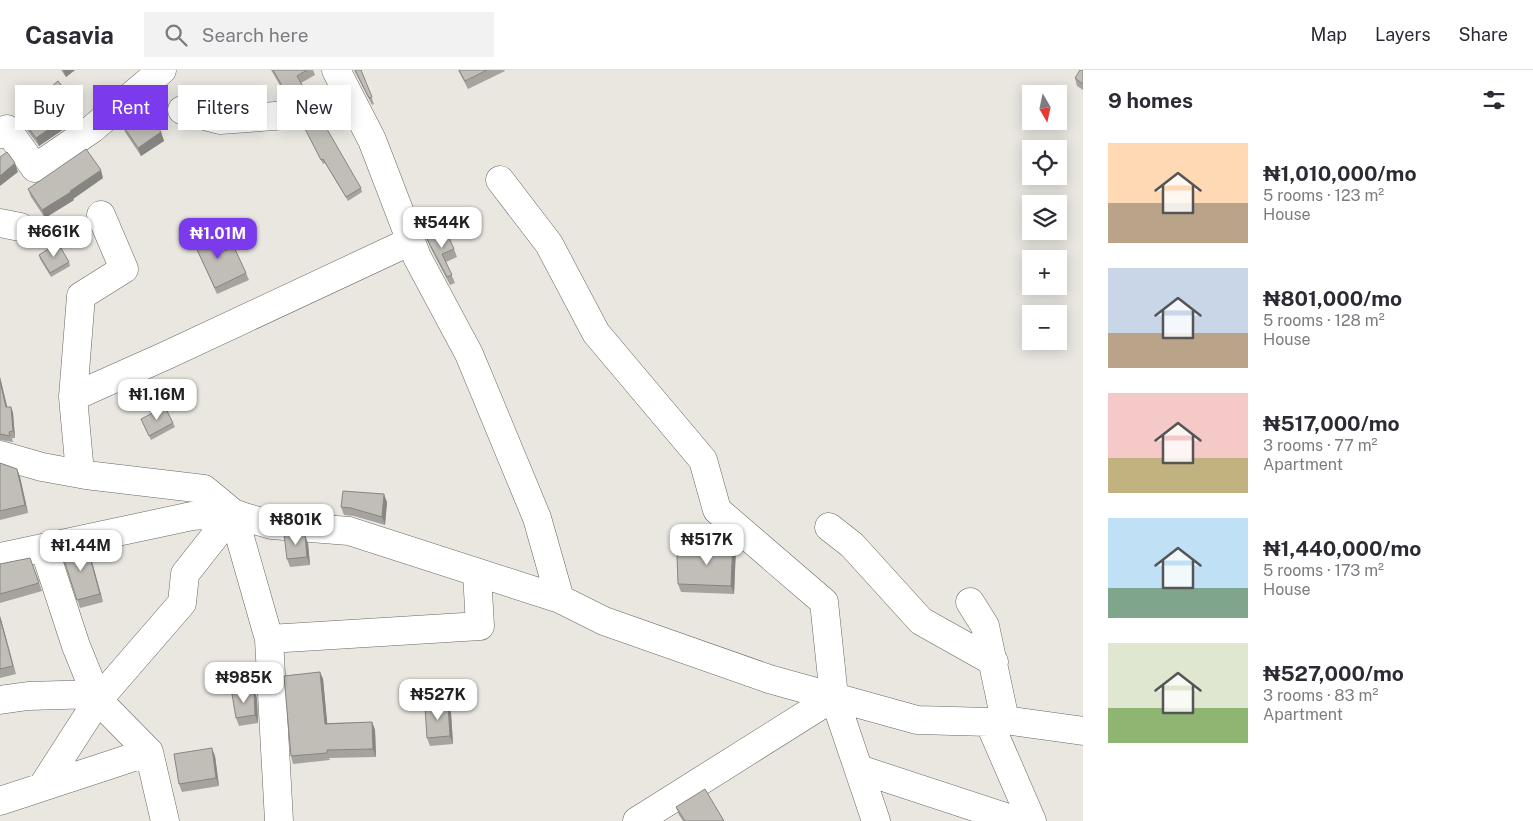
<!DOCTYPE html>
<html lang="en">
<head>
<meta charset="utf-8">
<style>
	:root { --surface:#fff; --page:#f2f2f3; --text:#2b2b33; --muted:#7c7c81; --line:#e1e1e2; --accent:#7c3aed }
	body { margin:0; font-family:"Public Sans",sans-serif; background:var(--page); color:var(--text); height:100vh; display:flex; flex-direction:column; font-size:19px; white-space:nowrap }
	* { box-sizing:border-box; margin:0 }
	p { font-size:16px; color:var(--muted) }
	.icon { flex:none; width:28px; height:28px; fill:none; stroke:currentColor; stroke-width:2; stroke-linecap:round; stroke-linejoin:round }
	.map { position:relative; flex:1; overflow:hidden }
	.panel { display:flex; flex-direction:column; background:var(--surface); width:450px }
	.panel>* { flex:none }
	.top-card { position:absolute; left:15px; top:15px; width:475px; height:45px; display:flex; gap:10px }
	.needle { width:32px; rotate:171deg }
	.fabs { position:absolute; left:1022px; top:15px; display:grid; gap:10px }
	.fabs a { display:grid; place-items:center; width:45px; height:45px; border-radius:0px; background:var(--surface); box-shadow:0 2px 12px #0003; font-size:25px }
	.price { position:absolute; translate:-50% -42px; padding:0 11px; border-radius:10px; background:#fff; color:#222; font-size:16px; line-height:32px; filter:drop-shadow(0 1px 2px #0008) }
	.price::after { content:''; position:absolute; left:50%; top:30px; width:15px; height:11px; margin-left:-8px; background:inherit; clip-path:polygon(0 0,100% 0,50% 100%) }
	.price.selected { background:var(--accent); color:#fff }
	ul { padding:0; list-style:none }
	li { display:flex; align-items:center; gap:15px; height:125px; padding:0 25px }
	li span { display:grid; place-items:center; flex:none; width:140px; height:100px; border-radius:0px; color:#555 }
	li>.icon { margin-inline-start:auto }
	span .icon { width:60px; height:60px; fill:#fffc; stroke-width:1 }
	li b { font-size:21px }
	h2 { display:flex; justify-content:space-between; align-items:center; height:60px; padding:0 25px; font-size:21px }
	.tag { padding:0 18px; border-radius:0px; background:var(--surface); box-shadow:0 2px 12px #0003; font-size:18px; line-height:45px }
	.tag.selected { background:var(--accent); color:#fff }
	header { display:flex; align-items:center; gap:30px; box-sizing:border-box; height:70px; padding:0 25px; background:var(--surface); border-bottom:1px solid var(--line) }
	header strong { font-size:24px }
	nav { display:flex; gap:28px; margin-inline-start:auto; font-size:18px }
	.search { width:350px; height:45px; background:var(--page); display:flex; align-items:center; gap:12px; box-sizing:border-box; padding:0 18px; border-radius:0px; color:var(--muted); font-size:19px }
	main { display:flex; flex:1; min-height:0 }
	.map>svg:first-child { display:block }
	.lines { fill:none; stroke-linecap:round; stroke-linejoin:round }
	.minor-casing { stroke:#696761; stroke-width:29 }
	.minor { stroke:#fff; stroke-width:28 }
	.wall { fill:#a6a39e }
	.shaded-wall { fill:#878581 }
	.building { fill:#c1beb8; stroke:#878581 }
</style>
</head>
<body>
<header>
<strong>Casavia</strong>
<div class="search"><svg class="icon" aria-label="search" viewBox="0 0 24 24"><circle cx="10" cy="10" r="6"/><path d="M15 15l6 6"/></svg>Search here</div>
<nav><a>Map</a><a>Layers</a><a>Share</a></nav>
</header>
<main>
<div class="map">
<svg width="1083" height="751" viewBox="0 0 1083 751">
	<rect width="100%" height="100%" fill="#e9e7e0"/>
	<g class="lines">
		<g class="minor-casing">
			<path id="minor" d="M336 0 372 70 417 187 469 284 537 448 560 529
				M182 40 220 50 356 40
				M0 64 7 59 35 98 92 59 162 0
				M500 110 549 174 596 263 703 390 717 440 824 532 834 627 876 751
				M0 153 20 157
				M73 327 165 286 411 171
				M0 385 42 397 86 405 204 419 233 443 244 447 272 455 349 461 560 529 604 551 769 609 917 650 989 652 1005 650 1083 661
				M80 403 73 327 81 226 124 199 101 145
				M233 443 269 569 279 751
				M829 457 852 475 921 551 994 592
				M44 478 76 576 98 630 149 682 165 751
				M0 487 192 446 233 443
				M970 532 985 556 1005 650
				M269 569 480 556 477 503
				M0 630 28 626 96 624
				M989 652 1032 751
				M859 699 1017 751
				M42 717 98 630 182 533 185 504 233 443
				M0 731 149 682
				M637 751 834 627"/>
		</g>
		<use href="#minor" class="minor"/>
	</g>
	<path class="wall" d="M61 0H75L66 7Z
		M271 0H313L315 5 301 13 305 20 308 28 288 29Z
		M354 0H361L374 34 372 35Z
		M458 0H504L505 1 468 19Z
		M1083 0V20L1077 16 1075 8Z
		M18 44 83 46 39 76 21 52Z
		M122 54 161 62 164 71 141 86 125 62Z
		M303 55 361 118 362 122 348 131 325 93 323 94Z
		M103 108 73 129 74 130 45 148 31 127 28 119Z
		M192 169 222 182 246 203 249 210 217 224Z
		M427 169 454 179 457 187 446 192 455 213 450 215 430 177Z
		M39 185 69 192 70 196 51 207 40 189Z
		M0 307 7 337H11L13 343 15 368H12L13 372 0 370Z
		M141 349 173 353 175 357 151 370Z
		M0 393 17 399 20 407 28 443 0 450Z
		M387 432 385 455 354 446 344 445 341 437Z
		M308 473 310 495 290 497 287 489Z
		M87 476 103 532 80 538 61 481Z
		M736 477 734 524 681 522 678 514Z
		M30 488 42 521 0 533V494Z
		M0 546 16 604 0 608Z
		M320 602 323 609 327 653 372 652 375 660 376 687 329 688 330 690 293 694 291 686Z
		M257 628 258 653 239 656 236 648Z
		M448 635 451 643 453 674 430 676 427 668Z
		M215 686 219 716 182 722 179 714Z
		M676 737 724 751H683L679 745Z"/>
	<path class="shaded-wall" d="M63 0H75L66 7Z
		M80 38 83 46 39 76 36 68Z
		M161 62 164 71 141 86 138 78Z
		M15 93 18 102 0 116V106Z
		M101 100 103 108 73 129 74 130 45 148 42 140Z
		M0 307 9 344 6 337 0 311Z
		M11 337 13 343 15 368 13 361Z
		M17 399 20 407 28 443 25 435Z
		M384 424 387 432 385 455 382 447Z
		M305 465 308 473 310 495 307 487Z
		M733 469 736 477 734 524 731 516Z
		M87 476 90 484 103 532 100 524Z
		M0 546 16 604 0 548Z
		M320 602 323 609 328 661 325 654Z
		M254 620 257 628 258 653 255 645Z
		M448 635 451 643 453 674 450 666Z
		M372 652 375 660 376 687 373 679Z
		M212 678 215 686 219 716 216 708Z"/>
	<path class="building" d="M273 0H307L297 6 305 20 285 21Z
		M355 0H361L372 27 369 28Z
		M459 0H487L465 11Z
		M1080 0H1083V14L1075 8Z
		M58 11 80 38 36 68 18 44Z
		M144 38 161 62 138 78 122 54Z
		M324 54 361 118 346 127 323 89 321 90 303 55Z
		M86 79 101 100 70 121 71 122 42 140 28 119Z
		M7 82 15 93 0 106V87Z
		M214 161 222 182 234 177 246 203 215 218 192 169Z
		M446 161 454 179 442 184 452 205 447 207 427 169Z
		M58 173 69 192 50 203 39 185Z
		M0 311 6 337H11L13 361 9 362 10 366 0 364Z
		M165 337 173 353 149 366 141 349Z
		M0 393 17 399 25 435 0 441Z
		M343 421 384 424 382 447 351 438 341 437Z
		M284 464 305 465 307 487 287 489Z
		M733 469 731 516 678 514 677 486Z
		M87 476 100 524 77 530 61 481Z
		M30 488 39 513 0 524V494Z
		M0 548 13 596 0 599Z
		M320 602 325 654 372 652 373 679 327 680V683L291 686 284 606Z
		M254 620 255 645 236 648 232 624Z
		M448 635 450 666 427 668 425 637Z
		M212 678 216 708 179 714 174 684Z
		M705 719 724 751H685L676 737Z"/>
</svg>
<div class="fabs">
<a><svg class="needle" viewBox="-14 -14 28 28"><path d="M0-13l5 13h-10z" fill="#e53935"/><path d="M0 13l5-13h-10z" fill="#7c7c81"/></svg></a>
<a><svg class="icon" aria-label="locate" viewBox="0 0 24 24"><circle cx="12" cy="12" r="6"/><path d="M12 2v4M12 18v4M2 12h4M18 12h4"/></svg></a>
<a><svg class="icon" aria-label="layers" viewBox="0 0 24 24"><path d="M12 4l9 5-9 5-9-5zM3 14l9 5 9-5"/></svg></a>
<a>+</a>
<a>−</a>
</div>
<b class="price" style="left:442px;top:179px">₦544K</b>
<b class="price" style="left:54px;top:188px">₦661K</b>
<b class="price selected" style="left:218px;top:190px">₦1.01M</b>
<b class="price" style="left:157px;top:351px">₦1.16M</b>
<b class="price" style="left:296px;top:476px">₦801K</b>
<b class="price" style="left:707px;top:496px">₦517K</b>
<b class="price" style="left:81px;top:502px">₦1.44M</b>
<b class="price" style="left:244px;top:634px">₦985K</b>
<b class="price" style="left:438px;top:651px">₦527K</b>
<div class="top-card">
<a class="tag">Buy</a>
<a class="tag selected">Rent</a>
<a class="tag">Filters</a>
<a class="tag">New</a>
</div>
</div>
<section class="panel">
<h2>9 homes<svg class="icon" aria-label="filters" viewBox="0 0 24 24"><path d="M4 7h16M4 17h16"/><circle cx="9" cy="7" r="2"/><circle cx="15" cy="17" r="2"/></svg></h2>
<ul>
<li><span style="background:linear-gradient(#ffd9b3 60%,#b9a48a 0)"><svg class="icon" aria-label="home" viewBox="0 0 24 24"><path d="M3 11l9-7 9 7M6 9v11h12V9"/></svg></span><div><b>₦1,010,000/mo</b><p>5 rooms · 123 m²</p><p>House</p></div></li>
<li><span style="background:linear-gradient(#c9d6e8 65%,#b9a48a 0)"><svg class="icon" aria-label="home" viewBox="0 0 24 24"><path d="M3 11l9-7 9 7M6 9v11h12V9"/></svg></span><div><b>₦801,000/mo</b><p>5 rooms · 128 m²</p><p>House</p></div></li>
<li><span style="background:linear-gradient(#f6c9c9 65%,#c2b280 0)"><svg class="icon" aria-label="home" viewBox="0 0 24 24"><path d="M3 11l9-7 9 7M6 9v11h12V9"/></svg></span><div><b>₦517,000/mo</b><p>3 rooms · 77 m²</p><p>Apartment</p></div></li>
<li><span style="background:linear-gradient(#bfe0f5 70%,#7fa58c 0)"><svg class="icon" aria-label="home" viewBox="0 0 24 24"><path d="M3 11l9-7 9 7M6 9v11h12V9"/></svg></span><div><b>₦1,440,000/mo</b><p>5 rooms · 173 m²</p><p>House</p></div></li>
<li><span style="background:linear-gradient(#dfe7d0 65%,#8fb573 0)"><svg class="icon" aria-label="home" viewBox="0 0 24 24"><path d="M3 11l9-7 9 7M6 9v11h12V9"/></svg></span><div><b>₦527,000/mo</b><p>3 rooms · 83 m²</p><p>Apartment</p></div></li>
</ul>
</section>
</main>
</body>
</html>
